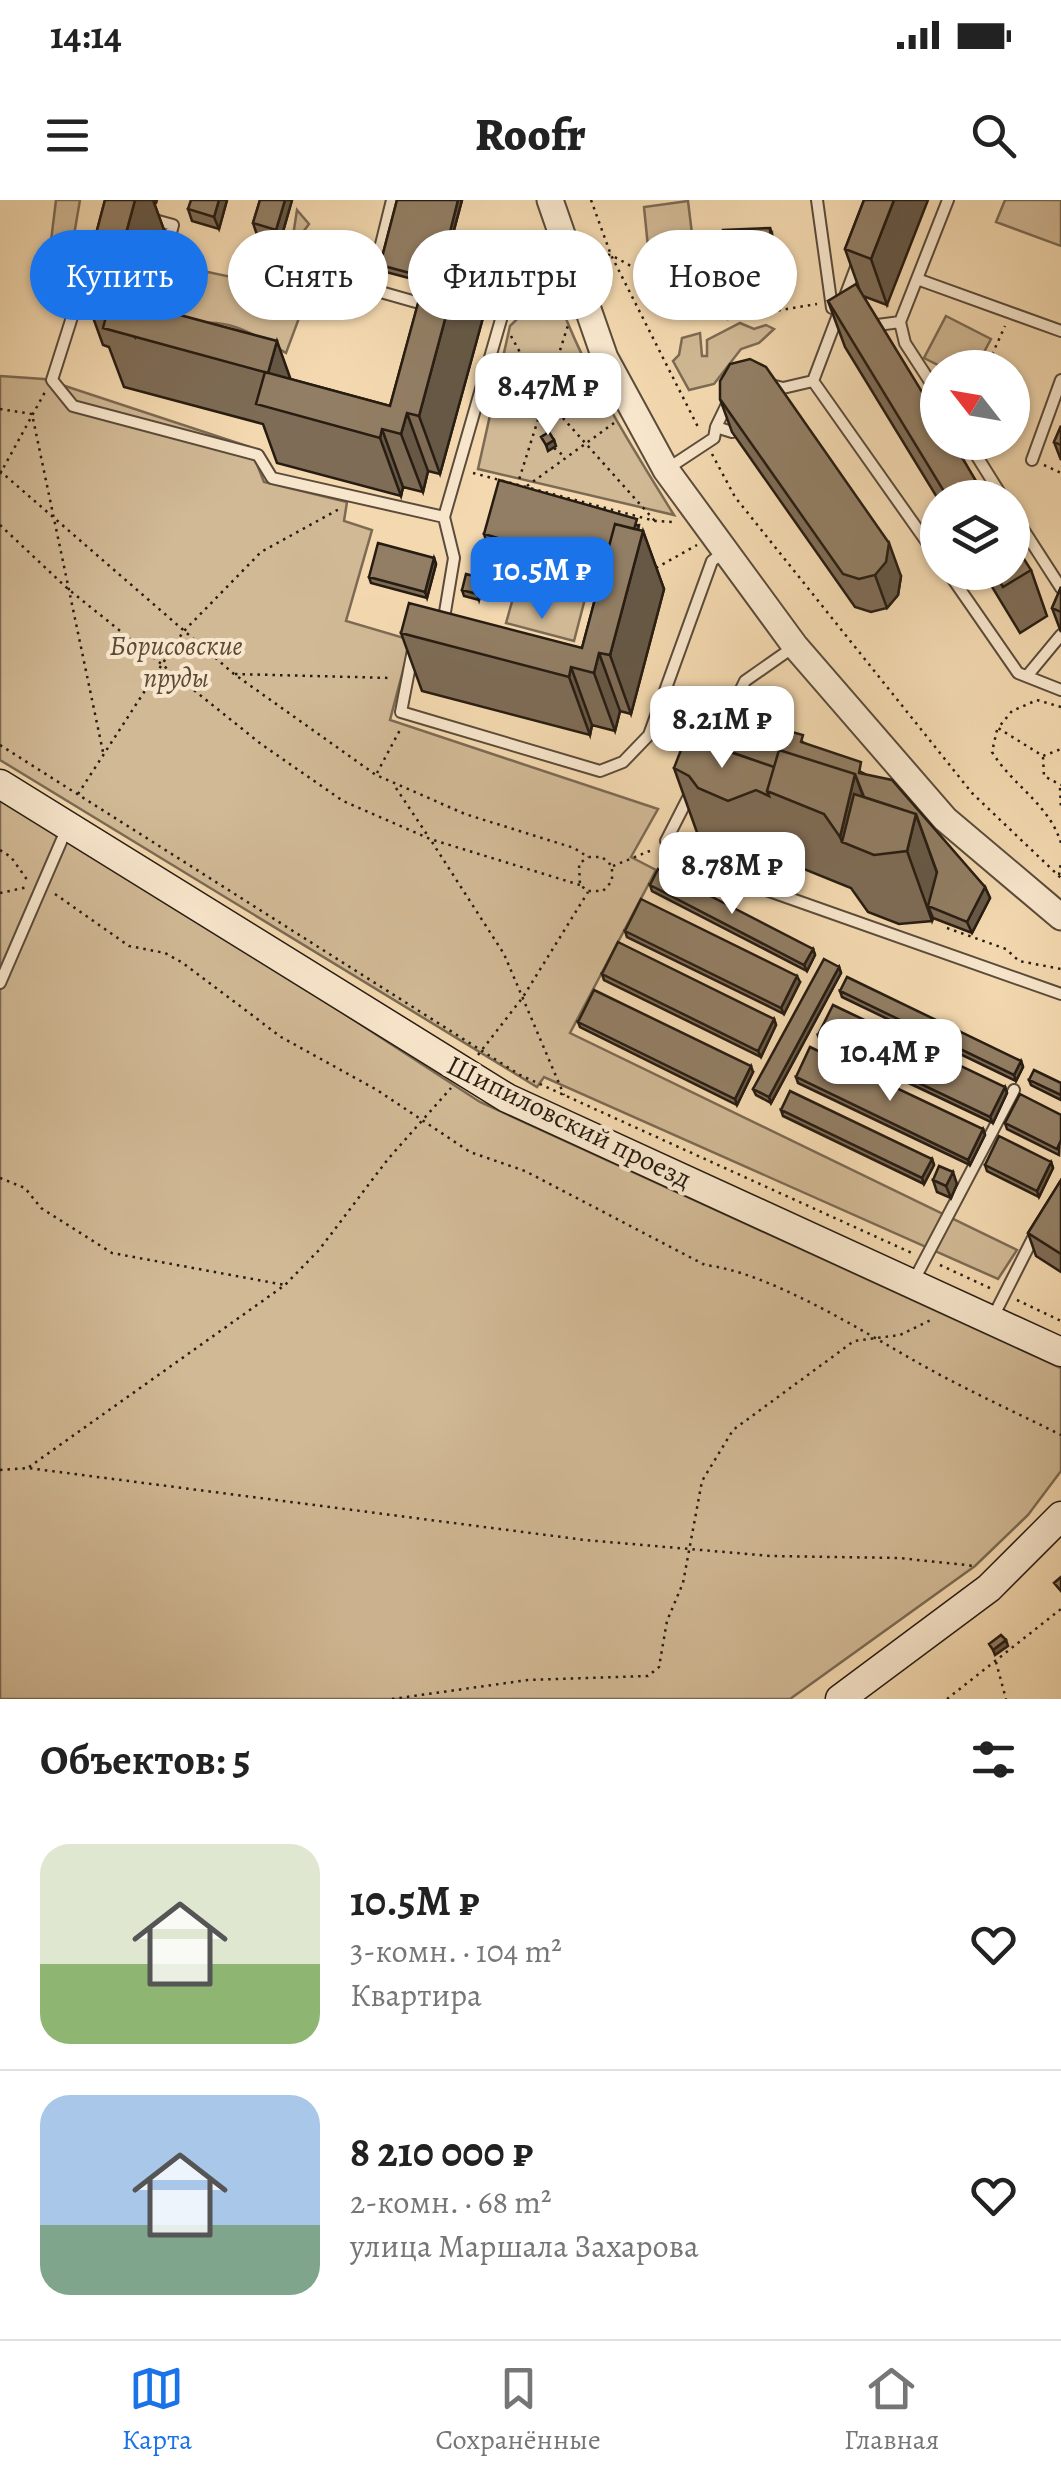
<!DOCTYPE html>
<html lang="ru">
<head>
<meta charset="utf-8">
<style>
	:root { --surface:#fff; --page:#f6f6f6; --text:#222; --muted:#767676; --line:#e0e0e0; --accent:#1a73e8 }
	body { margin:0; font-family:Alegreya,serif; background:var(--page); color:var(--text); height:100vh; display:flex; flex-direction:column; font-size:38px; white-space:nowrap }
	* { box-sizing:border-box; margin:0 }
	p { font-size:32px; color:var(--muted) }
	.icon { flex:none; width:55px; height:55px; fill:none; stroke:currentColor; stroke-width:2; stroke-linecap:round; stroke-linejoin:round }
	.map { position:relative; height:1499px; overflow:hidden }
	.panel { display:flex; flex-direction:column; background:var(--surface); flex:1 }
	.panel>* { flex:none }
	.hud { position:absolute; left:30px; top:30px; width:1002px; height:90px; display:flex; gap:20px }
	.needle { width:65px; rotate:301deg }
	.buttons { position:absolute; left:920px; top:150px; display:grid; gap:20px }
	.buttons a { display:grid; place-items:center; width:110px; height:110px; border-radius:50%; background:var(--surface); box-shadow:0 2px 8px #0004; font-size:50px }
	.price { position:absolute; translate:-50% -85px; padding:0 22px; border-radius:20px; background:#fff; color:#222; font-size:32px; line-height:65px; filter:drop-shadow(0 2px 5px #0008) }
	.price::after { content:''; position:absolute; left:50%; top:60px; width:30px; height:22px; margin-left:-15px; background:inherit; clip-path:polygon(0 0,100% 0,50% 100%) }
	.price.active { background:var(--accent); color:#fff }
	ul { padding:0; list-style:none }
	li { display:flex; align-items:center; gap:30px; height:250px; padding:0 40px }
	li+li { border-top:2px solid var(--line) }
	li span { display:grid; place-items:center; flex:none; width:280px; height:200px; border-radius:30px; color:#555 }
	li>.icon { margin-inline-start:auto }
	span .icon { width:120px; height:120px; fill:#fffc; stroke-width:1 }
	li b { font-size:42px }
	h2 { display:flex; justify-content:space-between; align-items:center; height:120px; padding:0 40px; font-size:42px }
	.pill { padding:0 35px; border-radius:45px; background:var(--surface); box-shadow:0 2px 8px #0004; font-size:35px; line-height:90px }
	.pill.active { background:var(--accent); color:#fff }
	.status { display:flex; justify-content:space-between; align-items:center; height:70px; padding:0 50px; background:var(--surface); direction:ltr }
	.status svg { height:28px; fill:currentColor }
	header { display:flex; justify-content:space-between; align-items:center; height:130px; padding:0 40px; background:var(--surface); font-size:45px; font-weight:800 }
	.menu { display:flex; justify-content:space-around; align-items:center; height:140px; border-top:2px solid var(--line); background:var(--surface); font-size:28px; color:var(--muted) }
	.menu a { display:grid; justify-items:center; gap:5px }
	.menu .active { color:var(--accent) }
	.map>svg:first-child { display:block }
	.green { fill:#d1b995; stroke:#7c6a54; stroke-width:2.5 }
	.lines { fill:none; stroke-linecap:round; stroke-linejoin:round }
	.service-casing { stroke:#5a4b3a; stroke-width:14 }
	.tertiary-casing { stroke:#5a4b3a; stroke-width:29 }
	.secondary-casing { stroke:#271c12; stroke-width:31 }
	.path { stroke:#271c12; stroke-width:2.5; stroke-dasharray:2.5 5; stroke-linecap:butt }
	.service { stroke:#f8e6cc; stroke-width:10 }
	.tertiary { stroke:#f8e6cc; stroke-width:25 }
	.secondary { stroke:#f8e6cc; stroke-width:28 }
	.wall { fill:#7e6c56; stroke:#271c12; stroke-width:2.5 }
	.shaded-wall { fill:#665846; stroke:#271c12; stroke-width:2.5 }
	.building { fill:#927e64; stroke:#271c12; stroke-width:2.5 }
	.labels { text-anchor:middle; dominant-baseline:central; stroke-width:8; stroke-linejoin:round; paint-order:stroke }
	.park-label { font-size:28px; font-style:italic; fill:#5a4b39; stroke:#f8e6cc }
	.street-label { font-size:28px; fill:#271c12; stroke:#f8e6cc }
</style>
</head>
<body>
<div class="status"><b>14:14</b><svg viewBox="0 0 49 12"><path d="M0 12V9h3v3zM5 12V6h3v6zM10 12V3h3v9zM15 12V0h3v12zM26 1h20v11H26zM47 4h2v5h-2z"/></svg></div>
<header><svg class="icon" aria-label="menu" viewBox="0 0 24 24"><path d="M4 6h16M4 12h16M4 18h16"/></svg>Roofr<svg class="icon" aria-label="search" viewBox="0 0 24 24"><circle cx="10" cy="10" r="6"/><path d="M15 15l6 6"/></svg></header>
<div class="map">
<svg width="1061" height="1499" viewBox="0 0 1061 1499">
	<rect width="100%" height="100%" fill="#f4d9b0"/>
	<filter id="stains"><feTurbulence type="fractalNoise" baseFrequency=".002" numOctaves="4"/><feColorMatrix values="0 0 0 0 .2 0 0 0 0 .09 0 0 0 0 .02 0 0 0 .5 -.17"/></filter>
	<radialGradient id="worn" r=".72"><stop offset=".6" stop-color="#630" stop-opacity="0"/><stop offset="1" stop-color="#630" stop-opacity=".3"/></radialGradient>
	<path class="green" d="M56 0H80L72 47 52 96 40 97 34 75 51 41Z
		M1005 0H1061V46L996 22Z
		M688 1 693 42 648 47 644 7Z
		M297 10 309 24 303 32 308 51 300 76 306 82 305 102 286 153C257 136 222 113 189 127L160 113 168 104 182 102 189 68 245 80 265 60 271 75H281L283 66 275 59 276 48 283 49 293 36Z
		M553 84C581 167 628 241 674 315L478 269 510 126Z
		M946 116 991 139 976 167H942L924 158Z
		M740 123 754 129 766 125 774 129 759 143 741 149 714 184 689 190 673 161 679 155 682 138 700 133 702 156H707V140Z
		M0 176 44 179 250 247 264 282 347 302 344 321 372 330 346 421 411 440 390 520 658 609 631 657 656 670 570 833 1017 1050 998 1079 544 877 537 887 0 560Z
		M519 377 586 395 574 441 506 423Z
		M0 590 480 902 1061 1168V1271L1028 1315 975 1366 790 1499H0Z"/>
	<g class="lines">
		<g class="service-casing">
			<path id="service" d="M392 0 370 89 430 106
				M817 0 832 108
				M858 62 813 181 938 358
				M86 73 52 180 73 206 258 255 272 278 444 317 504 109 536 72 566 49
				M917 79 1061 131
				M149 118 173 25 151 19
				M900 122 948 0
				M870 126 900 122 905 143 938 194
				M771 185 783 188 813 181
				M730 198 716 227 732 232
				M968 242 1003 298
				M1032 260 1061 180
				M667 269 714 238 716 227
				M1012 312 1061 388
				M948 372 1018 473 1061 490
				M443 424 454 358 444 317
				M413 450 401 512 600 571 623 562 649 535 712 361 724 352
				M1027 476 1061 435
				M707 559 745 481 795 446
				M691 592 666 641 752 685 1061 794
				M0 783 67 628
				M912 1084 1014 890
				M992 1119 1036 1032"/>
		</g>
		<g class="tertiary-casing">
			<path id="tertiary" d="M550 0 605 158 666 270 795 446 945 619 1061 717"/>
		</g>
		<g class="secondary-casing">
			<path id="secondary" d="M0 584 507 898 1061 1152
				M840 1499 989 1388 1061 1316"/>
		</g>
		<path class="path" d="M591 0 611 55 699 229
			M593 53 611 55 727 119 817 104
			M511 136 545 198 655 321
			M986 168 1005 126
			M0 209 32 214 103 552
			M554 248 565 257
			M712 254 735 297 972 593 1061 678
			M1044 265 1061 273
			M0 271 234 474 376 575 465 614 574 648 588 657H602L612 666V681L603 691H588L580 685 579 664 588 657
			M473 273 655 321 674 322
			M0 274 45 192
			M517 286 569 122
			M527 286 614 223
			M0 325 68 389 261 544 343 601 430 639 580 685
			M656 368 697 345
			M235 474 392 478
			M1061 507 1037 500 1012 511 998 528 1043 556 1061 549
			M997 530 992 552C1013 586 1049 604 1061 643
			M0 545 520 875 914 1054
			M1043 557 1044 576 1061 585
			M377 573 401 528
			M396 588 428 636
			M1060 588 1061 610
			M78 594 183 432 261 352 341 308
			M432 642 504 754 564 895
			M0 650 11 657 28 681
			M613 666 652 650
			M1059 675 1061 662
			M0 693 28 687
			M55 694 129 746 165 753 183 763 281 837 377 890 470 952 525 971 705 1065C768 1072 859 1129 915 1161 962 1188 1013 1211 1061 1235
			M947 728 1006 749 1019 761 1061 769
			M478 855 523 797 588 692
			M0 978 25 988 41 1008 112 1053 285 1085
			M940 1065 992 1089
			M1017 1100 1061 1121
			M29 1267 285 1085 319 1050 388 959 451 888
			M0 1270 28 1268 585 1340 771 1356 899 1358 975 1366
			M996 1462 1006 1499
			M392 1499 528 1480 648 1476 659 1467 667 1421 683 1383 702 1281 733 1230 854 1141 900 1135 933 1119
			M947 1499 1061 1409"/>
		<use href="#service" class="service"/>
		<use href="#tertiary" class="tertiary"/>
		<use href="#secondary" class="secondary"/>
	</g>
	<path class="wall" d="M105 0H157L156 3H154L164 30 143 105 290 179 390 206 424 82 382 71 380 65 397 0H462L451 41 487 103 440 274 428 271 423 292 403 287 401 296 277 263 263 224 124 187 109 147 103 145 82 87Z
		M227 0 219 29 192 21 188 9Z
		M260 0H292L280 42 257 35 253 23Z
		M864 0 887 105 863 96 986 298 938 299 845 147 828 101 860 91 845 49Z
		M772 34 775 109 728 111 726 105Z
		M720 199 901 376 898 395 887 408 871 412 855 407 732 232Z
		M1061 226V260L1054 242Z
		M639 325 638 330 643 331 664 389 631 514 620 511 615 531 592 525 590 535 422 491 401 433 582 448 602 373 486 340 484 334Z
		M434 358 436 364 427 398 371 383 369 377Z
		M1031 370 1047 416 1020 433 983 372H1012Z
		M481 378 483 384 479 400 464 396 462 390Z
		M1061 387V432L1052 408Z
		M786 524 782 529 806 544 865 574 985 687 990 698 972 733 933 718 932 721 899 724 868 712 851 688 782 660 753 670 723 657 714 645 699 638 674 568 731 552Z
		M650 685 813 749 815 755 807 771 652 691Z
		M625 731 800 782 784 814 627 737Z
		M839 767 841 773 771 903 756 895 753 889Z
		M602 774 774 819 776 825 761 857 604 780Z
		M840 791 1021 861 1023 867 1016 881 842 797Z
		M578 822 753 872 737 905 580 827Z
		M818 835 1005 887 1007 893 993 923 820 841Z
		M796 877 983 929 985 935 970 965 798 883Z
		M1029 880 1061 883V900L1031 885Z
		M781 910 932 959 934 965 924 984 783 916Z
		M1061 915 1059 955 1007 929 1005 923Z
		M1051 962 1053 968 1039 997 987 971 985 965Z
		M933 980 957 984 951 998 937 992Z
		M1061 980V1072L1036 1056 1028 1033Z"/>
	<path class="shaded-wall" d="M135 0H153L164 30 135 137 109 96Z
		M219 0H227L219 29 214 17Z
		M285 0H292L280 42 276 30Z
		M458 0H462L439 86 437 80Z
		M894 0H928L887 105 871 59Z
		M770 28 772 34 775 109 773 103Z
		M465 45 487 103 440 274 419 216Z
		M530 68 532 74 524 79 521 73Z
		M277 141 298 200 268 173Z
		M407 213 428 271 423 292 401 234Z
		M382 229 403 287 401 296 380 238Z
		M554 240 556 246 548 251 546 245Z
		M643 331 664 389 631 514 610 455Z
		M889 343 901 376 898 395 887 408 875 375Z
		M434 358 436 364 427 398 425 392Z
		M481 378 483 384 479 400 477 394Z
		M599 453 620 511 615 531 594 473Z
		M571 467 592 525 590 535 569 477Z
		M782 512 786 524 775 538 771 526Z
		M855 574 882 649 842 642 840 637Z
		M916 614 941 684 928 706 933 718 932 721 907 651Z
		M985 687 990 698 972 733 967 722Z
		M813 749 815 755 807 771 804 765Z
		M839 767 841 773 771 903 769 897Z
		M797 776 800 782 784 814 781 808Z
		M774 819 776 825 761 857 758 851Z
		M1021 861 1023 867 1016 881 1014 875Z
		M751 866 753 872 737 905 735 899Z
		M1005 887 1007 893 993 923 990 917Z
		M983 929 985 935 970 965 968 960Z
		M932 959 934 965 924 984 922 978Z
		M1051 962 1053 968 1039 997 1037 991Z
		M953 972 957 984 951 998 946 986Z
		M1006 1440 1008 1446 995 1455 993 1450Z"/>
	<path class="building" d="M105 0H135L109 96 277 141 268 173 103 128 109 105 98 102 100 92 82 87Z
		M191 0H219L214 17 188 9Z
		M260 0H285L276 30 253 23Z
		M397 0H458L448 40 436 37 425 77 380 65Z
		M864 0H894L871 59 845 49Z
		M770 28 773 103 726 105 723 30Z
		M436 37 465 45 419 216 407 213 401 234 382 229 380 238 256 204 265 172 390 206Z
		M526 61 530 68 521 73 517 67Z
		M856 84 938 218V242H953L986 298H948L828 101Z
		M750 159 766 167 889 343 886 362 875 375 859 379 843 374 720 199V181L730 164Z
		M1061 226V245L1054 242Z
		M549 232 554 240 546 245 541 237Z
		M499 280 637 319 634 329 615 324 603 368 484 334Z
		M615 324 643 331 610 455 599 453 594 473 571 467 569 477 401 433 409 403 582 448Z
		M1012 340 1031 370 1003 387 994 372H1012Z
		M378 343 434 358 425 392 369 377Z
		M466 374 481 378 477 394 462 390Z
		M1061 387V412L1052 408Z
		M762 493 776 499 782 512 771 526 803 535 801 542 861 562 859 573 892 580 985 687 967 722 928 706 937 672 916 614 864 597 855 574 779 550 774 567 731 552 747 524 742 511 747 499Z
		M686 537 774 567 767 591 769 596 756 590 728 601 698 588 689 576 674 568Z
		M779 550 855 574 840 637 824 614 767 591Z
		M854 594 916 614 907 651 874 655 842 642Z
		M658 669 813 749 804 765 650 685Z
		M641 699 797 776 781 808 625 731Z
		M618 742 774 819 758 851 602 774Z
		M824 759 839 767 769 897 753 889Z
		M847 777 1021 861 1014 875 840 791Z
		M594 790 751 866 735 899 578 822Z
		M833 805 1005 887 990 917 818 835Z
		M810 847 983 929 968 960 796 877Z
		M1034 870 1061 883V895L1029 880Z
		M790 891 932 959 922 978 781 910Z
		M1020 894 1061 915V940L1057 949 1005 923Z
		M999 936 1051 962 1037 991 985 965Z
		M939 966 953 972 946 986 933 980Z
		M1061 980V1054L1028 1033Z
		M1061 1377V1391L1054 1383Z
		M1001 1435 1006 1440 993 1450 989 1444Z"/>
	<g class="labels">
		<g class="park-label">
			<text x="176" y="446">Борисовские<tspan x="176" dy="32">пруды</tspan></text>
		</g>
		<g class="street-label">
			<text transform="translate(569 922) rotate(26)">Шипиловский проезд</text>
		</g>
	</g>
	<rect width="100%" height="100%" filter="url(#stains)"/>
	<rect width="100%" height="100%" fill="url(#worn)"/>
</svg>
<div class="buttons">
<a><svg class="needle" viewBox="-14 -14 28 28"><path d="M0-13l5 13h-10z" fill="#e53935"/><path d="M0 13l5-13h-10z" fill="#767676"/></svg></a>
<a><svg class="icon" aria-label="layers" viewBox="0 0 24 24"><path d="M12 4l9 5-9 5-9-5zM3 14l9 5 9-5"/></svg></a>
</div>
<b class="price" style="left:548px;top:238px">8.47M ₽</b>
<b class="price active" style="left:542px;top:422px">10.5M ₽</b>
<b class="price" style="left:722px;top:571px">8.21M ₽</b>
<b class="price" style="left:732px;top:717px">8.78M ₽</b>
<b class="price" style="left:890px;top:904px">10.4M ₽</b>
<div class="hud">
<a class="pill active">Купить</a>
<a class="pill">Снять</a>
<a class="pill">Фильтры</a>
<a class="pill">Новое</a>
</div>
</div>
<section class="panel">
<h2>Объектов: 5<svg class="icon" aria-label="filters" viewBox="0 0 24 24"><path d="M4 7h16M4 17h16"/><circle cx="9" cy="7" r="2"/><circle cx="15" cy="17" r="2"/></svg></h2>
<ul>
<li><span style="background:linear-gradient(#dfe7d0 60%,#8fb573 0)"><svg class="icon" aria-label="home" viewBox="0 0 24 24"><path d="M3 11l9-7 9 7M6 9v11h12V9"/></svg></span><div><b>10.5M ₽</b><p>3-комн. · 104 m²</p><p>Квартира</p></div><svg class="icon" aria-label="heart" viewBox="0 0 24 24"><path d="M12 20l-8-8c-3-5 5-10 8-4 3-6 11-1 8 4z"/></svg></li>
<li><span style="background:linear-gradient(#a9c7e8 65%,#7fa58c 0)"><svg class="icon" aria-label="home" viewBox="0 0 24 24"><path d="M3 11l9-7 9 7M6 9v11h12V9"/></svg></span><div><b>8 210 000 ₽</b><p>2-комн. · 68 m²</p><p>улица Маршала Захарова</p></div><svg class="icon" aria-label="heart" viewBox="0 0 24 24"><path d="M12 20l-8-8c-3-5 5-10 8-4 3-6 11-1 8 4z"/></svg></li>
</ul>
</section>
<nav class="menu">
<a class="active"><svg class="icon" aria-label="map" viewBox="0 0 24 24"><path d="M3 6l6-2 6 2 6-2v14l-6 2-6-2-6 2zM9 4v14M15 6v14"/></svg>Карта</a>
<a><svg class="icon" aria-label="saved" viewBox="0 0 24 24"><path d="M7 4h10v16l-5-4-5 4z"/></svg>Сохранённые</a>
<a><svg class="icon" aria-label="home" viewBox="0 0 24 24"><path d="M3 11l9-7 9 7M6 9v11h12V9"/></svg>Главная</a>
</nav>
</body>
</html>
